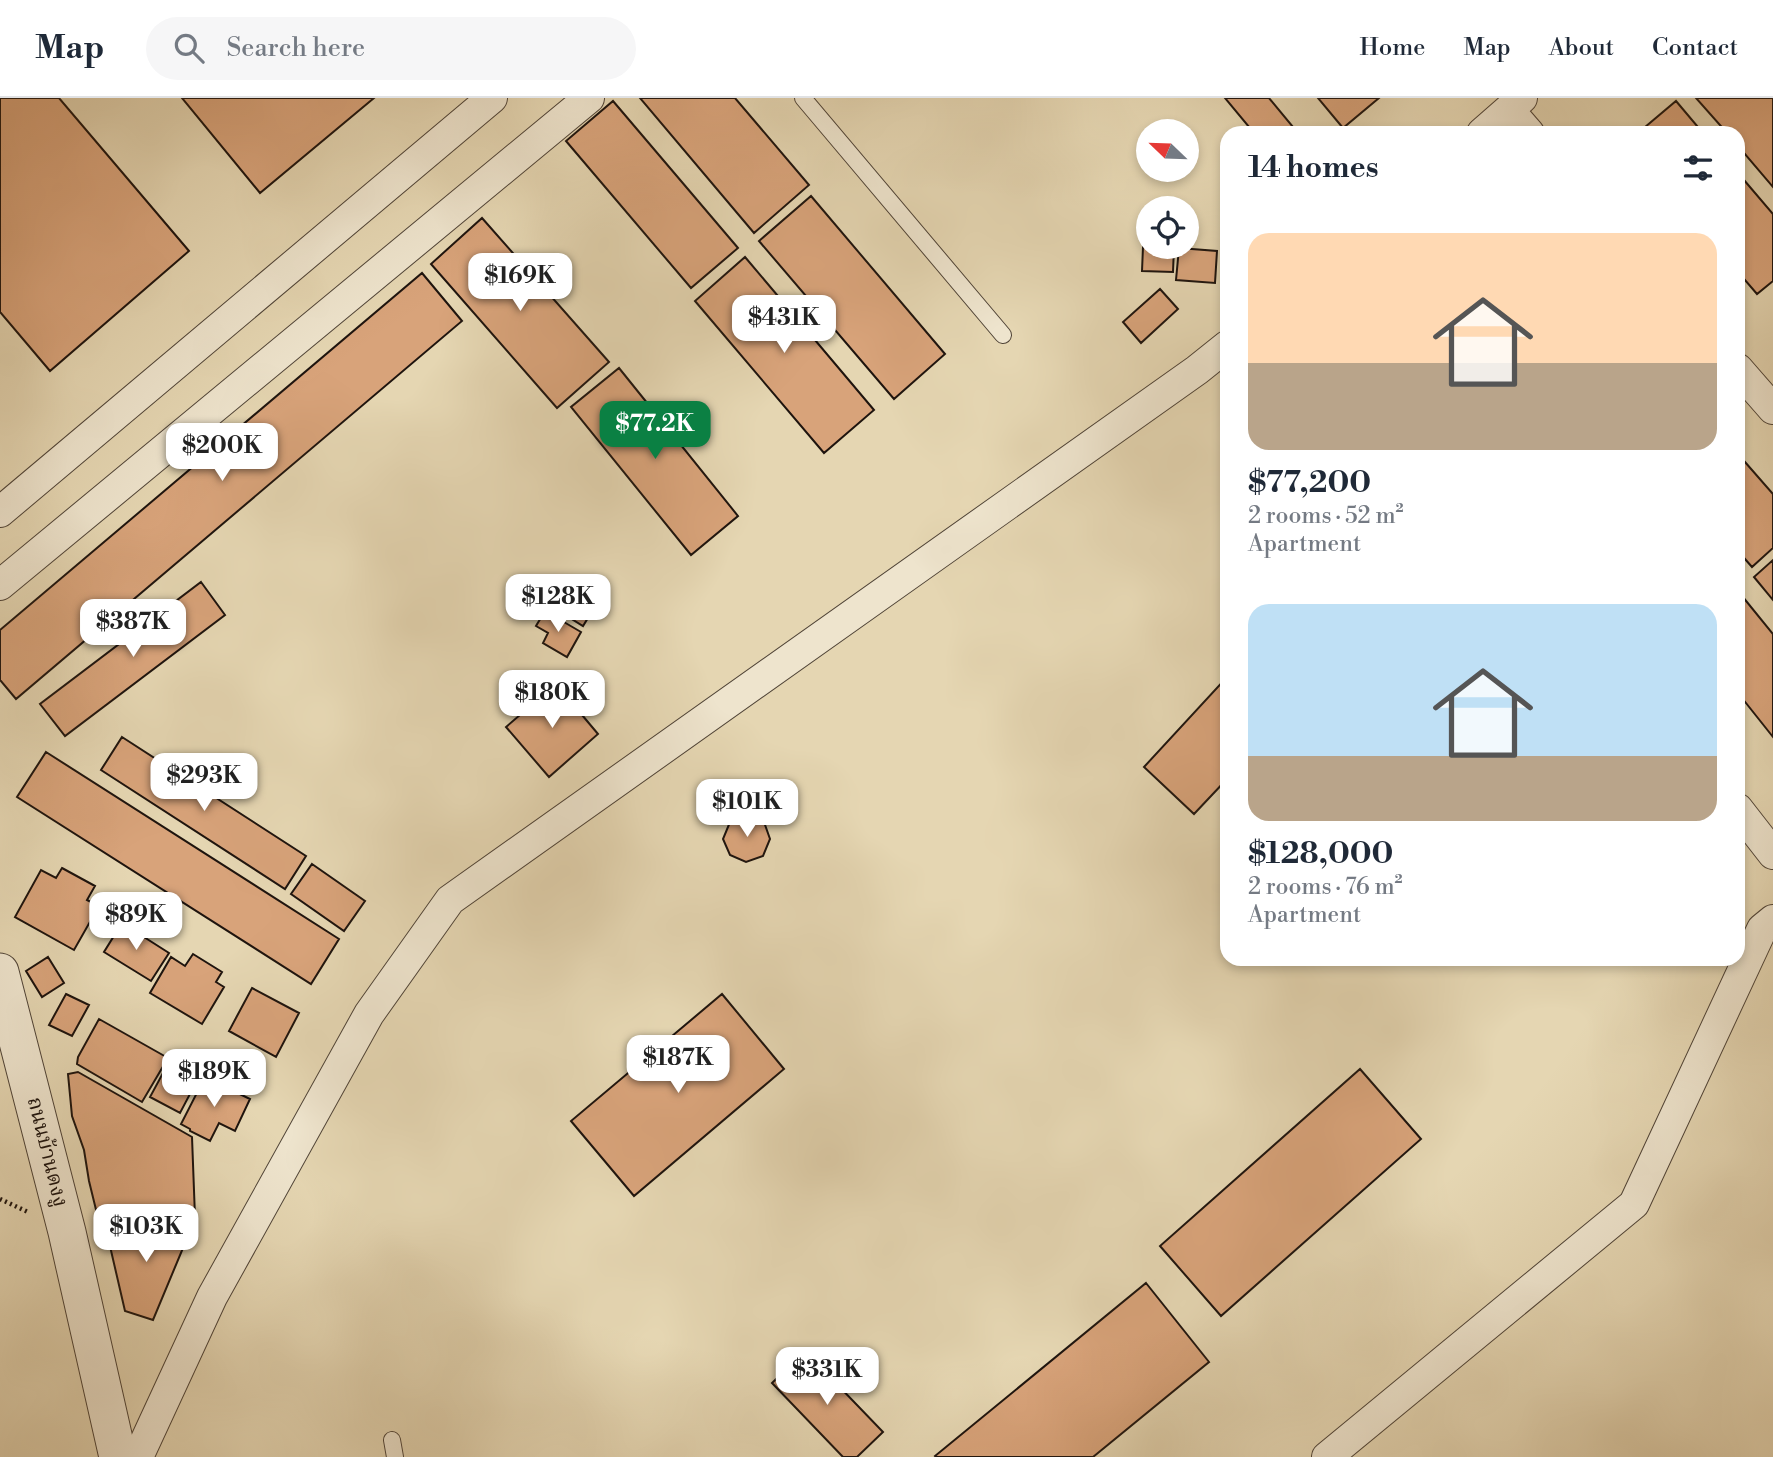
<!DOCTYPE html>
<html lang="en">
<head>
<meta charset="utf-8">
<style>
	:root { --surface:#fff; --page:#f6f6f7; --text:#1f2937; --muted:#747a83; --line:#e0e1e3; --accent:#0b8043 }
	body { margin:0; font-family:"Libre Bodoni","Noto Serif Thai",serif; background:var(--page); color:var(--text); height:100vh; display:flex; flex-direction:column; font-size:26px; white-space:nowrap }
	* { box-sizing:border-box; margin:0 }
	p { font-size:23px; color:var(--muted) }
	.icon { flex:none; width:38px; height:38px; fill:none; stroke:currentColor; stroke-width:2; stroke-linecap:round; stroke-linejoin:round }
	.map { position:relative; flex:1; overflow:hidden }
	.details { position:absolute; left:1220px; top:28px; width:525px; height:840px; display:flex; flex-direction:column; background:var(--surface); border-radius:21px; box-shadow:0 4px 10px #0003 }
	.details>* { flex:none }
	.needle { width:46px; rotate:293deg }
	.tools { position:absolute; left:1136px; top:21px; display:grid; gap:14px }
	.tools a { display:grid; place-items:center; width:63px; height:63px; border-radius:50%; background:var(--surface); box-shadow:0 4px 10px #0003; font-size:35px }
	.price { position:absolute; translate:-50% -60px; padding:0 16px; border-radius:14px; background:#fff; color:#222; font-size:23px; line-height:46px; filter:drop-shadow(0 2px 4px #0008) }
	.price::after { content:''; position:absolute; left:50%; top:42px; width:21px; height:16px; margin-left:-10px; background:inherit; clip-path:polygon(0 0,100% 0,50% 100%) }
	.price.selected { background:var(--accent); color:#fff }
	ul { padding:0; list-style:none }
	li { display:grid; align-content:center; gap:14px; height:371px; padding:0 28px }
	li span { display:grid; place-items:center; height:217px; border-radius:21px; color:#555 }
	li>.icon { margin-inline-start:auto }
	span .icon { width:126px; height:126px; fill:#fffc; stroke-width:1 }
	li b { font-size:30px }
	h2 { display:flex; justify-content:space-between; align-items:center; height:84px; padding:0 28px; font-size:30px }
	header { display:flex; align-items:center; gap:42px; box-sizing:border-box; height:98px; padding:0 35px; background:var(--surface); border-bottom:2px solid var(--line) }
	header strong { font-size:33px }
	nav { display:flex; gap:38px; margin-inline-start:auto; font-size:24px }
	.search { width:490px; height:63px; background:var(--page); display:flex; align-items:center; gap:18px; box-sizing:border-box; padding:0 24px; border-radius:38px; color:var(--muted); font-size:26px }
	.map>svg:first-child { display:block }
	.building { fill:#d8a37a; stroke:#1e140e; stroke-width:2 }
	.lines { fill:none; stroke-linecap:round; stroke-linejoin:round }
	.service-casing { stroke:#504437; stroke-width:18 }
	.minor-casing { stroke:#504437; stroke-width:32 }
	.tertiary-casing { stroke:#504437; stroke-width:39 }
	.path { stroke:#1e140e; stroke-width:4.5; stroke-dasharray:2 3.5; stroke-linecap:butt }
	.service { stroke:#eee4cd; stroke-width:16 }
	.minor { stroke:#eee4cd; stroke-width:30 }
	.tertiary { stroke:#eee4cd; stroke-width:37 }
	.labels { text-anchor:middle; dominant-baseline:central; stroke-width:7; stroke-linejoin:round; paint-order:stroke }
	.street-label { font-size:21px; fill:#1e140e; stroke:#eee4cd }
</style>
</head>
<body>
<header>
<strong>Map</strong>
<div class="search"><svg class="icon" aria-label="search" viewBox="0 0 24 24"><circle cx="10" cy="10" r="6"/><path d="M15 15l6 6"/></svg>Search here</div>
<nav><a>Home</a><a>Map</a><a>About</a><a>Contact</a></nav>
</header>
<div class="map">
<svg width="1773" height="1359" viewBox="0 0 1773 1359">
	<rect width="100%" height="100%" fill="#e5d6b2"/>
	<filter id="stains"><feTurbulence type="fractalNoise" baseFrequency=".00286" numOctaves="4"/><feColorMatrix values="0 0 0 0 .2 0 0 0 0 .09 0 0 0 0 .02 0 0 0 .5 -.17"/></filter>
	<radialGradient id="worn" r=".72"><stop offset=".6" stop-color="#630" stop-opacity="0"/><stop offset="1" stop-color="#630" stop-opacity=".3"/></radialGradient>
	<path class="building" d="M0 0H59L189 153 50 273 0 214Z
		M182 0H374L260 95Z
		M640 0H735L809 87 754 135Z
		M1225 0H1269L1298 35H1254Z
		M1318 0H1379L1343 30Z
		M1696 0H1773V89L1738 48V35H1727Z
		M613 3 738 150 691 190 566 43Z
		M1676 3 1703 35H1638Z
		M1738 75 1773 116V183L1757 196 1738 174Z
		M811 98 945 256 894 301 759 143Z
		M482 120 609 264 557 310 431 166Z
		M1143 149H1174L1173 174 1142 173Z
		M1179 150 1217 153 1215 185 1176 182Z
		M745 159 874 312 824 355 695 203Z
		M422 175 462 223 16 601 0 582V532Z
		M1160 191 1178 211 1141 245 1123 224Z
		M619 270 738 418 691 457 571 309Z
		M1738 356 1773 396V450L1752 469 1738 453Z
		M1773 462V502L1754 479Z
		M556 481 597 505 583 528 543 503Z
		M201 484 225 517 65 638 40 606Z
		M1738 493 1773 536V639L1738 595Z
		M545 513 581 534 567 559 543 545 548 535 536 528Z
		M1227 579V681L1194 716 1144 669Z
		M556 586 598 636 549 679 506 629Z
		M122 639 306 758 285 791 101 672Z
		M46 654 339 841 311 886 17 699Z
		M747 717 764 724 770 741 763 758 746 764 730 757 723 741 730 724Z
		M312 766 365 803 344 833 291 796Z
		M62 770 95 788 87 802 99 808 74 852 15 819 41 772 56 780Z
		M122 825 169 855 151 883 104 854Z
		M193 856 222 874 216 884 224 889 202 926 150 895 171 859 185 868Z
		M48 859 64 885 42 899 26 873Z
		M252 890 299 915 276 959 229 933Z
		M66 896 89 907 72 938 49 927Z
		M722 896 784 971 634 1098 571 1023Z
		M99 921 168 960 142 1004 77 966 78 959Z
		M170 962 200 977 180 1015 150 999Z
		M1360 971 1421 1041 1221 1218 1160 1148Z
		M78 974 192 1039 195 1119 99 1124 89 1083 84 1052 72 1018 68 976Z
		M205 979 250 1001 235 1033 219 1025 210 1043 190 1033V1031L181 1026Z
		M186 1125 188 1138 153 1222 125 1213 106 1131Z
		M1146 1185 1209 1264 1093 1359H936L935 1358Z
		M805 1253 883 1334 857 1359H843L772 1285Z"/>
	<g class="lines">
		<g class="service-casing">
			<path id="service" d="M803 0 1003 237
				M392 1342 395 1359"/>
		</g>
		<g class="minor-casing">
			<path id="minor" d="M1509 12 1529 35
				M1482 35 1522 0
				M1738 271 1773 311
				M0 414 492 0
				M0 487 589 0
				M1738 711 1773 756
				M138 1359 212 1199 369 916 450 802 1197 272 1227 248
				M1327 1359 1634 1106 1762 831 1773 822"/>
		</g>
		<g class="tertiary-casing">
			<path id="tertiary" d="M0 874 67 1134 118 1359"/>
		</g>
		<path class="path" d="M0 1101 28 1114"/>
		<use href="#service" class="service"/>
		<use href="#minor" class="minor"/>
		<use href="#tertiary" class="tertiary"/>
	</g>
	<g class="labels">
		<g class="street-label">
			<text transform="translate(47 1054) rotate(76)">ถนนบ้านดงงู</text>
		</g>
	</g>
	<rect width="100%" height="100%" filter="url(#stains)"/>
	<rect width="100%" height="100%" fill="url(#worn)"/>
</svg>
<div class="tools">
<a><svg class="needle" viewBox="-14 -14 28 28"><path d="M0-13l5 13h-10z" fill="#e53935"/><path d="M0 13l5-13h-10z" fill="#747a83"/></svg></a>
<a><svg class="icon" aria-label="locate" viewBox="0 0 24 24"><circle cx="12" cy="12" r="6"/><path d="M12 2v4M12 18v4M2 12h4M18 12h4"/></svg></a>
</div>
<b class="price" style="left:520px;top:215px">$169K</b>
<b class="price" style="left:784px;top:257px">$431K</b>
<b class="price selected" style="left:655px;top:363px">$77.2K</b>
<b class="price" style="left:222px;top:385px">$200K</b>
<b class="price" style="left:558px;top:536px">$128K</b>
<b class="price" style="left:133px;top:561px">$387K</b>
<b class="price" style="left:552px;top:632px">$180K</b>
<b class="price" style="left:204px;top:715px">$293K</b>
<b class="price" style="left:747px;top:741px">$101K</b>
<b class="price" style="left:136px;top:854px">$89K</b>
<b class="price" style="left:678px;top:997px">$187K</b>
<b class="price" style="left:214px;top:1011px">$189K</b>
<b class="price" style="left:146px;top:1166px">$103K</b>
<b class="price" style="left:827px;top:1309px">$331K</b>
<section class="details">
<h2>14 homes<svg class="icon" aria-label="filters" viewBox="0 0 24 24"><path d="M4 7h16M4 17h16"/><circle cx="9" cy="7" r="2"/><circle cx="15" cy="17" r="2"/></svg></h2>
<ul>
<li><span style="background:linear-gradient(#ffd9b3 60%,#b9a48a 0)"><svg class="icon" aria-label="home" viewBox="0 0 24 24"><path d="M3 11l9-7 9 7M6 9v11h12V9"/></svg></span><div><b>$77,200</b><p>2 rooms · 52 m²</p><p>Apartment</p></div></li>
<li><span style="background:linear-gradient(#bfe0f5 70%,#b9a48a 0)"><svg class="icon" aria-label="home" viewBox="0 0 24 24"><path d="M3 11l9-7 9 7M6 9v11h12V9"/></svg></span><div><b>$128,000</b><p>2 rooms · 76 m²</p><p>Apartment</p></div></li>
</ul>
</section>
</div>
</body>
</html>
